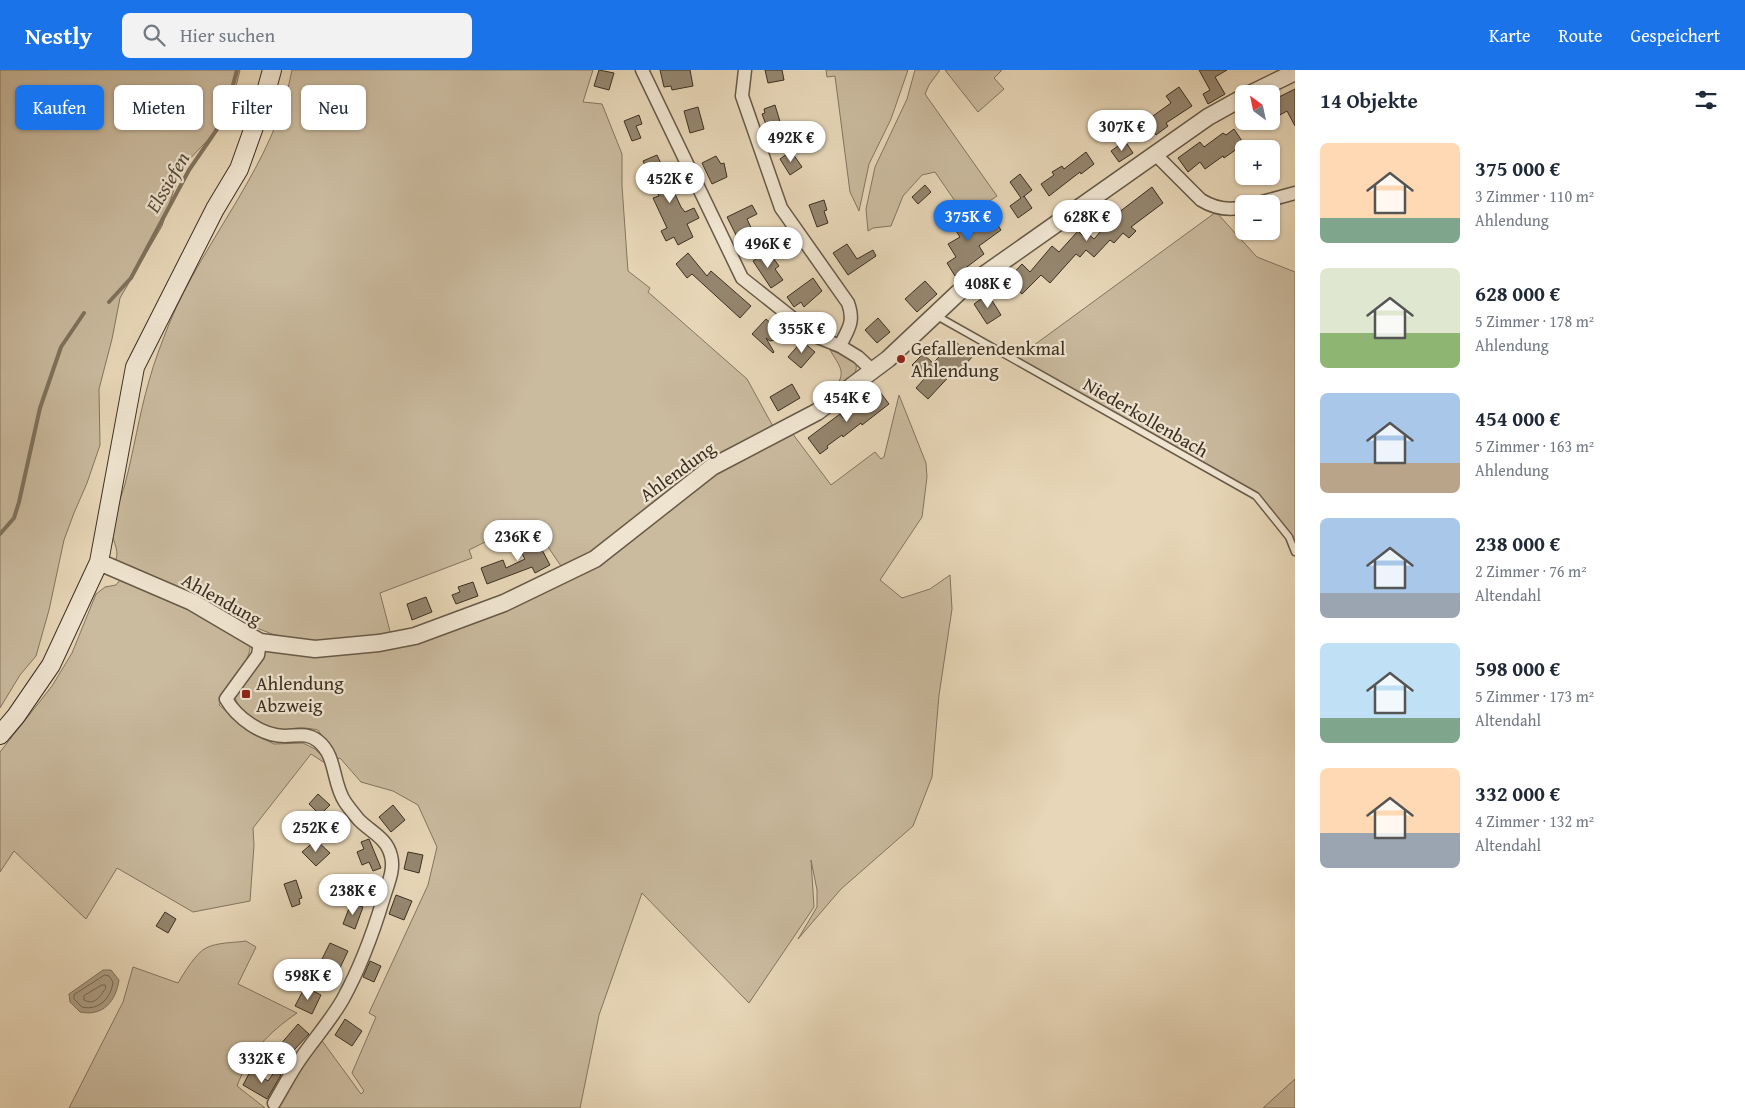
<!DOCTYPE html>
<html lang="de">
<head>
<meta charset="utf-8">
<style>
	:root { --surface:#fff; --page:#f2f2f3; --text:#1f2937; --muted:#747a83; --accent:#1a73e8 }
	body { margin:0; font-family:"Gentium Book Plus",serif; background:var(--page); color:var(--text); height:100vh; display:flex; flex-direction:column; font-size:19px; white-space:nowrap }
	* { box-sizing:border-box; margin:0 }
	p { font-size:16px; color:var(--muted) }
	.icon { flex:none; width:28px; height:28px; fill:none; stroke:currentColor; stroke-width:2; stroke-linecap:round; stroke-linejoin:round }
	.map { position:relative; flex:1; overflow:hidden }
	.details { display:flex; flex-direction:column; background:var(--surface); width:450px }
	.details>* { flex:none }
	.banner { position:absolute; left:15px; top:15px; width:475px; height:45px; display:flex; gap:10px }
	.needle { width:32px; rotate:327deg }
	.controls { position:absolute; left:1235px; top:15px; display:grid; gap:10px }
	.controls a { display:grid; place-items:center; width:45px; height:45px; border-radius:8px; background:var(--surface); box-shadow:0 1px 4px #0004; font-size:25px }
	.price { position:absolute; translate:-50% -42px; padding:0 11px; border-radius:18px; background:#fff; color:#222; font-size:16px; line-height:32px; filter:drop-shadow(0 1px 2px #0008) }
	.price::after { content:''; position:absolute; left:50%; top:30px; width:15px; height:11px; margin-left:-8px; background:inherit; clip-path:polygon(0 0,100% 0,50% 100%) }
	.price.on { background:var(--accent); color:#fff }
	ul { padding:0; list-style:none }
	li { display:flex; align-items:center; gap:15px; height:125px; padding:0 25px }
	li span { display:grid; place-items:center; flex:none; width:140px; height:100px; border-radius:8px; color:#555 }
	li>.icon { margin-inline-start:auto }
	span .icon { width:60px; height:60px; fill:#fffc; stroke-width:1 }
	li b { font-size:21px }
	h2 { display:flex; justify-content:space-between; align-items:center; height:60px; padding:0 25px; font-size:21px }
	.chip { padding:0 18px; border-radius:8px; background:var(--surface); box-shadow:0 1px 4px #0004; font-size:18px; line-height:45px }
	.chip.on { background:var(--accent); color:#fff }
	header { display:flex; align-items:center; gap:30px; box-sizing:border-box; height:70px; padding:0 25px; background:var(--accent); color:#fff }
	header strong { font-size:24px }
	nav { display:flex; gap:28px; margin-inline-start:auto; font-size:18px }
	.search { width:350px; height:45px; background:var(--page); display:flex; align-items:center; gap:12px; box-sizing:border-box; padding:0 18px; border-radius:8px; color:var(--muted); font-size:19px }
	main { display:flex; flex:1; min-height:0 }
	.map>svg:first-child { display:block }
	.green { fill:#caba9e; stroke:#837560 }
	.water { fill:#ad9e84; stroke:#80725d }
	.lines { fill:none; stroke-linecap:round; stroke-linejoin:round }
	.shore { stroke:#746753; stroke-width:1 }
	.stream { stroke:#80725d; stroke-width:4 }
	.building { fill:#95866f; stroke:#3c3022 }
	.service-casing { stroke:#675a47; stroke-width:9 }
	.minor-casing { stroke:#675a47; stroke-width:15 }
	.tertiary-casing { stroke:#675a47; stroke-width:19 }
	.secondary-casing { stroke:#3c3022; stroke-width:20 }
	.service { stroke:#efe4d0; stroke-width:6 }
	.minor { stroke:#efe4d0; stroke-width:12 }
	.tertiary { stroke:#efe4d0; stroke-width:16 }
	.secondary { stroke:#efe4d0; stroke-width:18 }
	.poi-dot { fill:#8f2418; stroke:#efe4d0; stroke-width:2 }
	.labels { text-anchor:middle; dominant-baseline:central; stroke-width:4.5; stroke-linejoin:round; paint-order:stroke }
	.poi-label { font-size:19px; fill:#3c3022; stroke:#efe4d0; text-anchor:start }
	.street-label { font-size:19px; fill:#3c3022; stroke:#efe4d0 }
	.water-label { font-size:20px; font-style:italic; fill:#584c3a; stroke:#efe4d0 }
</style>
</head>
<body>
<header>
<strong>Nestly</strong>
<div class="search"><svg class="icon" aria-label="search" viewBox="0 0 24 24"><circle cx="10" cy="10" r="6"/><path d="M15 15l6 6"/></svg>Hier suchen</div>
<nav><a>Karte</a><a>Route</a><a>Gespeichert</a></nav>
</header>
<main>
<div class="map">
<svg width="1295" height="1038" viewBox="0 0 1295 1038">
	<rect width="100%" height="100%" fill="#e7d6b7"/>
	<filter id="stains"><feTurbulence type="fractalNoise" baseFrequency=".004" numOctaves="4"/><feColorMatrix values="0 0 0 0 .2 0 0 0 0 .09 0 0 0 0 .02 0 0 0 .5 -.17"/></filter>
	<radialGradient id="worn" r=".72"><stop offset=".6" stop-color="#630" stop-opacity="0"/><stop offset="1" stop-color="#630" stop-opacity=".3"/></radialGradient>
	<path class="green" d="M0 0H240L228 49 181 98 162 156 120 228 112 269 99 319 100 375 87 413 74 443 64 470 49 540 36 586 20 605 0 638Z
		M292 0H593L583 32 602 34 622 84V116L628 201 650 218 648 222 747 309 775 360 591 484 561 496 531 452 501 464 469 480 472 488 380 523 391 565 341 572 297 570 272 564 247 554 119 493 116 489C120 479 110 468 112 457 114 442 121 429 125 414 134 380 139 345 149 311 154 292 162 272 169 254 205 167 275 94 292 0Z
		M826 0H908L891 49 869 94 859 141 850 122 835 6 827 7Z
		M915 0H940L929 15 925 24 997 126 966 147 935 102 922 105 903 126 891 156 873 158 868 161 866 139 875 97 907 29Z
		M945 0H1002L994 8 1004 19 978 42Z
		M1216 142 1257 187 1295 202V475L1257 427 1015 289Z
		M830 280C837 283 845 285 852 290 867 300 839 319 832 326 845 301 844 303 830 280Z
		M899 325 926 393 927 407 922 447 880 510 902 528 930 519 950 505 952 539 939 625 932 707 913 756 841 819 798 869 817 837V820L811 790 814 837 749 933 642 823 599 945 580 1038H275L320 968 361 1024 364 1021 352 1003 376 947 369 943 428 815 437 777 418 735 393 721 361 712 340 688 337 689 318 660C308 658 300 657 290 659 287 660 282 662 279 662 261 662 239 643 235 627L264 582 270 578 347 582 393 579 514 536 718 400 792 363 831 415 875 382 881 389 884 387Z
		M120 510 197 541 250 574C252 590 227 621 219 635L253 664 274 674 303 673 315 679 330 694 331 697 311 684 253 758 254 775 250 831 193 842 117 798 86 849 14 781 0 802V682L52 616 72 583 96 524 105 517 116 515Z
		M246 871 256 877 238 914 297 943C267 964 250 982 237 1016L265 1038H69L123 932 133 897 178 913C184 903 196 883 206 878 218 872 233 873 246 871Z
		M1295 1009V1038H1263Z"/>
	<path class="water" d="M103 900H111L119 910C116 931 103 947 80 942L70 932 69 924Z"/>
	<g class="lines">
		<path class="shore" d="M105 905 109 906 113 912C111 928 99 941 82 937L74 929V925Z
			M102 915H105L106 918C100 926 95 936 84 930V926Z"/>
		<path class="stream" d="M109 232 131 208 189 100 224 49 237 0
			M0 464 14 448 19 432 40 338 61 277 84 243"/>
	</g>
	<path class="building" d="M599 0 614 3 609 20 594 16Z
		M660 0H690L693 16 672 20 671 16 664 17Z
		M765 0H782L784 10 768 13Z
		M1199 0H1227L1215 7 1225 24 1208 34 1203 24 1210 20Z
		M1179 17 1192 36 1166 53 1168 56 1156 65 1146 51 1171 33 1166 26Z
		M1295 19V56L1287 41 1271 50V31Z
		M775 35 781 55 768 60 762 44 765 43 764 39Z
		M698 37 704 59 690 63 684 41Z
		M639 45 642 54 636 56 641 68 632 71 624 51Z
		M1234 59 1244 74 1224 88 1223 86 1205 99 1200 92 1188 102 1178 88 1200 72 1204 77 1223 63 1226 65Z
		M1125 71 1133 83 1119 92 1111 81Z
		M791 81 802 97 790 105 780 89Z
		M1086 82 1094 94 1081 104 1080 102 1049 126 1041 114 1054 105 1052 102 1062 96 1064 99Z
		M657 85 681 137 685 142 694 138 699 148 687 154 693 167 678 175 674 167 666 171 661 161 667 158 653 128 659 126 643 91Z
		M716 86 721 94 724 93 727 107 712 114 702 93Z
		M1020 104 1032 120 1023 127 1024 126 1032 138 1018 148 1010 136 1021 128 1010 112Z
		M925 115 931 122 918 134 912 127Z
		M1152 117 1163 133 1131 157 1136 161 1129 168 1123 163 1114 173 1110 170 1094 187 1086 180 1080 187 1076 184 1050 213 1041 205 1022 224 1007 210 1022 194 1030 202 1052 176 1059 182 1078 161 1083 166 1086 162 1094 169 1114 146Z
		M824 130 827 140 824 141 828 153 817 157 809 135Z
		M752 135 757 144 747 149 755 166 740 173 727 147Z
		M953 138 971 164 993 148 1001 160 979 176 984 184 955 206 947 193 956 187 948 174 960 167 945 144Z
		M847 174 857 189 873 180 876 186 848 205 833 183Z
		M768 181 779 196 775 199 783 210 771 218 753 191Z
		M688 183 707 206 711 201 751 236 740 248 692 204 687 208 676 194Z
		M813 208 822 221 804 237 801 232 794 237 787 227Z
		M925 211 937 224 917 242 905 229Z
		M988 224 1001 245 987 254 974 234Z
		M878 248 890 262 877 273 865 260Z
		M766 249 779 260 775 270 770 271 766 268 774 282 773 283 752 264Z
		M802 271 815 282 801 298 788 287Z
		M955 271 972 287 958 303 955 300 928 329 916 318 925 308 912 295 923 284 933 293Z
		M792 314 800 328 778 341 770 327Z
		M880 322 889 334 862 355 861 353 843 367 842 365 827 376 828 378 820 384 808 368 840 344 843 348 862 333 863 335Z
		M523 462 534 479 540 476 550 495 535 503 532 497 487 514 481 498 503 490 506 498 525 489 513 469Z
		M473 512 478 526 456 534 452 525 460 522 458 517Z
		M426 527 432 542 412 550 407 534Z
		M318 724 330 735 320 745 309 734Z
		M393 735 405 750 391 762 379 747Z
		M369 769 381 798 373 801 369 792 362 795 357 782 364 779 361 772Z
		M316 770 330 783 316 796 302 782Z
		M408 782 423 785 419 803 404 799Z
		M296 810 302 828 299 829 300 834 292 837 284 814Z
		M396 825 412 831 404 850 389 844Z
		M351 833 363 837 355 859 343 854Z
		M165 842 176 849 168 863 156 856Z
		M330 873 348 881 339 900 321 891Z
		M370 891 381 896 374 912 363 907Z
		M305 917 321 925 312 944 295 936Z
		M345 949 362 961 352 976 335 965Z
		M298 954 309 964 282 993 272 984Z
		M251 1000 268 1011 275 1001 281 1005 267 1029 243 1015Z"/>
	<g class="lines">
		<g class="service-casing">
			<path id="service" d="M937 246 1256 426 1289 467 1295 482"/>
		</g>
		<g class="minor-casing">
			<path id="minor" d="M642 0 742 208 815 266 840 276 858 287 873 301
				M745 0 742 26 781 138 848 233C855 252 848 259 840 276
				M1155 84 1201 130C1214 138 1228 141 1244 137
				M1255 134 1295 123
				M260 572 258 585 226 629C237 648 262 666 285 666 297 666 307 662 318 671 337 686 332 713 345 732 349 738 354 744 359 750 371 762 387 768 391 786 395 800 387 816 383 830 373 863 360 898 343 929 331 950 315 968 301 988 291 1002 283 1018 274 1033"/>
		</g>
		<g class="tertiary-casing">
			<path id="tertiary" d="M1250 24 1295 2
				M99 492 192 532 260 572 315 579 379 573 415 566 504 533 595 489 712 397 817 342 888 289 958 223 1208 47 1244 27"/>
		</g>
		<g class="secondary-casing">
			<path id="secondary" d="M0 665 16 646 51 595 99 492 135 297 215 139 239 99 264 29 272 0"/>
		</g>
		<use href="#service" class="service"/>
		<use href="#minor" class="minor"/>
		<use href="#tertiary" class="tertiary"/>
		<use href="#secondary" class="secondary"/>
	</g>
	<g class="poi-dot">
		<circle cx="901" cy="289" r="5"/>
		<rect x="241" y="619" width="10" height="10" rx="2.5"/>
	</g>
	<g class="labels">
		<g class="poi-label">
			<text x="911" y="278">Gefallenendenkmal<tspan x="911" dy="22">Ahlendung</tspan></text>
			<text x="256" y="613">Ahlendung<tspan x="256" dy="22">Abzweig</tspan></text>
		</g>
		<g class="street-label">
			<text transform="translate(1146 347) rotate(30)">Niederkollenbach</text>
			<text transform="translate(677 401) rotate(-36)">Ahlendung</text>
			<text transform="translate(222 529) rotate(29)">Ahlendung</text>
		</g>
		<g class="water-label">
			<text transform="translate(167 112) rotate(-60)">Elssiefen</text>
		</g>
	</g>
	<rect width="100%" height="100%" filter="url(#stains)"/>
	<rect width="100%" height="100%" fill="url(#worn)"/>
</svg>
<div class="controls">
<a><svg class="needle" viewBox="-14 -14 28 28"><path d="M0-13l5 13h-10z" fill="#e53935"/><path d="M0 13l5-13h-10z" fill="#747a83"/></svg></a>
<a>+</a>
<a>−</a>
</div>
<b class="price" style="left:1122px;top:82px">307K €</b>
<b class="price" style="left:791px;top:93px">492K €</b>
<b class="price" style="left:670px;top:134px">452K €</b>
<b class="price on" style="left:968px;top:172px">375K €</b>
<b class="price" style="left:1087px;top:172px">628K €</b>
<b class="price" style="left:768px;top:199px">496K €</b>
<b class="price" style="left:988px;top:239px">408K €</b>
<b class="price" style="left:802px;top:284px">355K €</b>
<b class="price" style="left:847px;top:353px">454K €</b>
<b class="price" style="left:518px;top:492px">236K €</b>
<b class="price" style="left:316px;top:783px">252K €</b>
<b class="price" style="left:353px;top:846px">238K €</b>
<b class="price" style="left:308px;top:931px">598K €</b>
<b class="price" style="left:262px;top:1014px">332K €</b>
<div class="banner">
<a class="chip on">Kaufen</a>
<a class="chip">Mieten</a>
<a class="chip">Filter</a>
<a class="chip">Neu</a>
</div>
</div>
<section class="details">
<h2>14 Objekte<svg class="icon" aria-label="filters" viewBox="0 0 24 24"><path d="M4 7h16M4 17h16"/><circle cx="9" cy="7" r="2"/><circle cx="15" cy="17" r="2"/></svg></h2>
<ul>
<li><span style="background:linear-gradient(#ffd9b3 75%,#7fa58c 0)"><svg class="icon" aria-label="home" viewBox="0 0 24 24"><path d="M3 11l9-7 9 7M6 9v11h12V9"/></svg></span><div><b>375 000 €</b><p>3 Zimmer · 110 m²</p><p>Ahlendung</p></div></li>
<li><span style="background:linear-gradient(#dfe7d0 65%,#8fb573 0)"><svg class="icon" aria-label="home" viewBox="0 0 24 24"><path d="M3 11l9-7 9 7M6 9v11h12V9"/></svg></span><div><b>628 000 €</b><p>5 Zimmer · 178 m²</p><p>Ahlendung</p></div></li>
<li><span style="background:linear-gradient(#a9c7e8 70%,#b9a48a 0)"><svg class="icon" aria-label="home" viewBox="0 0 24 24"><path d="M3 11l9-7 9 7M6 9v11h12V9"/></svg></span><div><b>454 000 €</b><p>5 Zimmer · 163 m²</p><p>Ahlendung</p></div></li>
<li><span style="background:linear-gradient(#a9c7e8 75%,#9aa5b1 0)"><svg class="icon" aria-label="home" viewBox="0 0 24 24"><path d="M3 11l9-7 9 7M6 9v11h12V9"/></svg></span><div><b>238 000 €</b><p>2 Zimmer · 76 m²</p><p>Altendahl</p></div></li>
<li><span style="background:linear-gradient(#bfe0f5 75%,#7fa58c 0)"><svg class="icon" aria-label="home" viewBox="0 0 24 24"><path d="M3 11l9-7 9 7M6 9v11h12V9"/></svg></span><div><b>598 000 €</b><p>5 Zimmer · 173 m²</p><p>Altendahl</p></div></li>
<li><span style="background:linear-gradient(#ffd9b3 65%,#9aa5b1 0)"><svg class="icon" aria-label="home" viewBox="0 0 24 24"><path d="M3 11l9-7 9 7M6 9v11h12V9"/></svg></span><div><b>332 000 €</b><p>4 Zimmer · 132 m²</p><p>Altendahl</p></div></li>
</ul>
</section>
</main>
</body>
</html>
